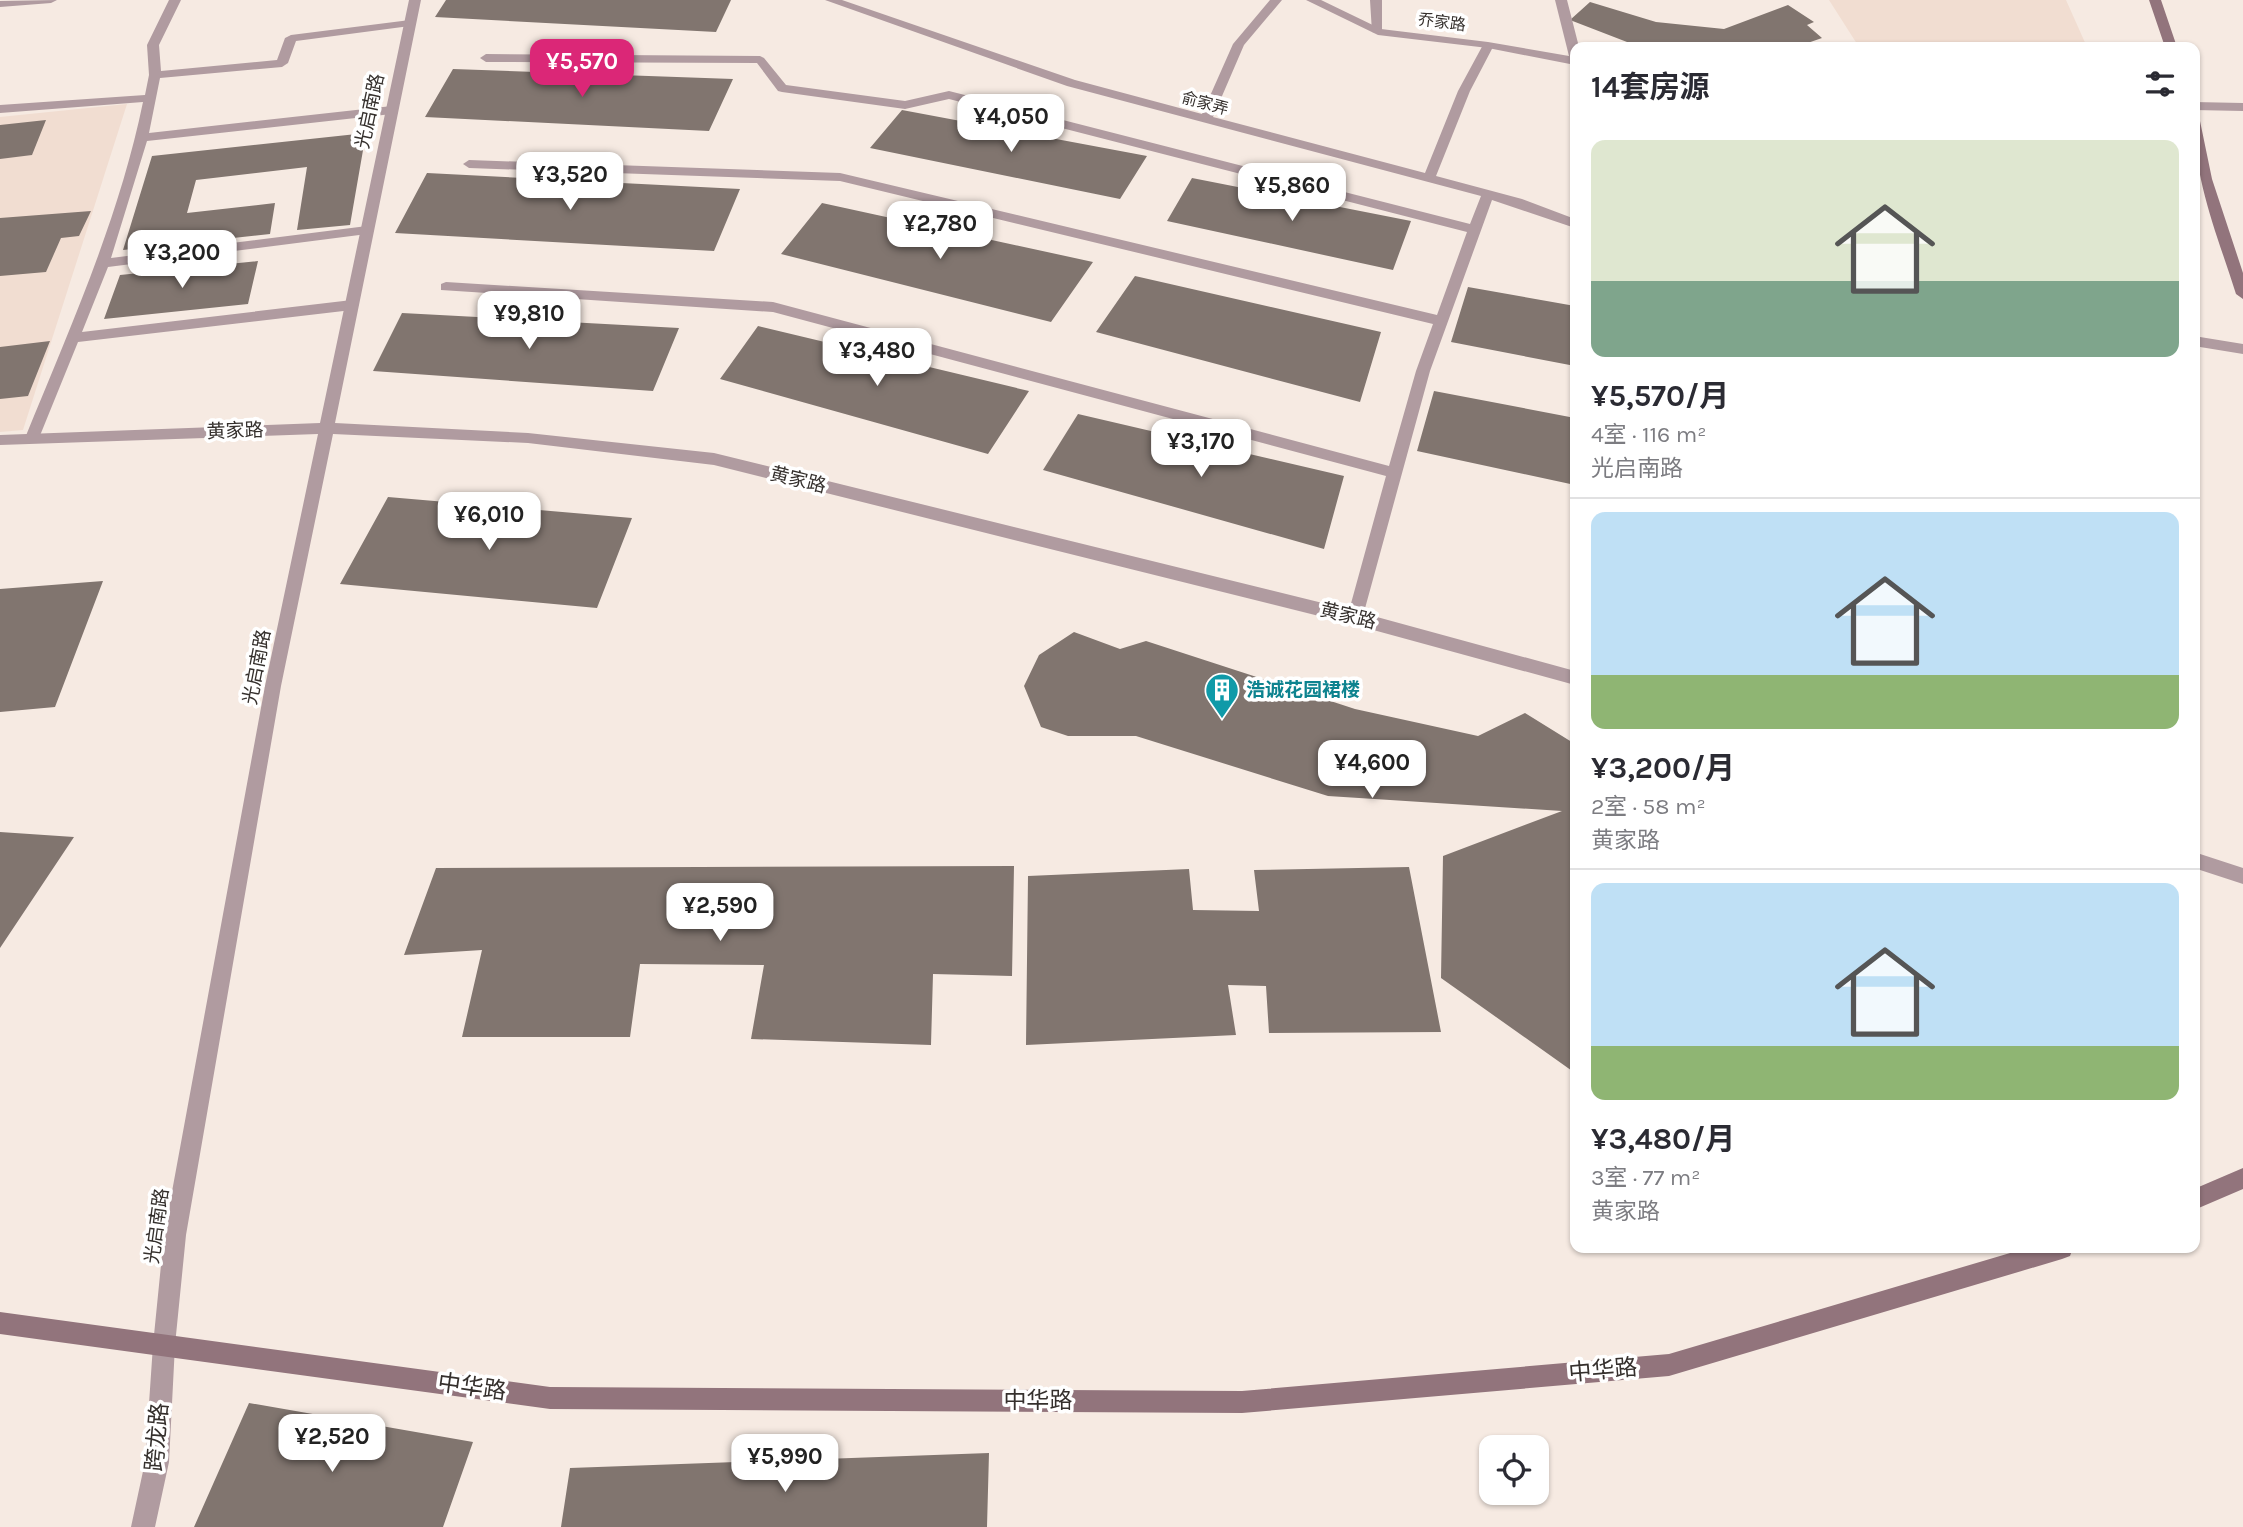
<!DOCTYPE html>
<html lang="zh">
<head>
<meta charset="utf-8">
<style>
	:root { --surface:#fff; --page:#f2f2f3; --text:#2b2b33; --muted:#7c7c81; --line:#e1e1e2; --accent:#db2777 }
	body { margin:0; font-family:Karla,"Noto Sans SC",sans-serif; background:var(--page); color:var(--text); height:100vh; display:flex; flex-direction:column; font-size:26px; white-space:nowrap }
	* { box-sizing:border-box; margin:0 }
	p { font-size:23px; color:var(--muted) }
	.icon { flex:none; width:38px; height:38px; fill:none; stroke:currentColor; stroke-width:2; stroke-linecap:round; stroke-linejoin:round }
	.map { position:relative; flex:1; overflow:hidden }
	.sheet { position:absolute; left:1570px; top:42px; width:630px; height:1211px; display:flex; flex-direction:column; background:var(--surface); border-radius:14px; box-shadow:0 2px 5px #0004 }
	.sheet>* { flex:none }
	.fabs { position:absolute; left:1479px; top:1435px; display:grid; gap:14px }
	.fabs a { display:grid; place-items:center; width:70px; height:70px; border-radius:14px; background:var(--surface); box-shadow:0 2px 5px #0004; font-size:35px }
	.price { position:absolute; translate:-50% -60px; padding:0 16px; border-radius:14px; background:#fff; color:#222; font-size:23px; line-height:46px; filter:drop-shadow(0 2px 4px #0008) }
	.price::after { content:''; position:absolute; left:50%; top:42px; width:21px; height:16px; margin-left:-10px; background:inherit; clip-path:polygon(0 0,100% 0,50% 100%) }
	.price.selected { background:var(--accent); color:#fff }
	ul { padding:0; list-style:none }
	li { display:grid; align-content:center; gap:14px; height:371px; padding:0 21px }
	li+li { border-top:2px solid var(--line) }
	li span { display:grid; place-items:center; height:217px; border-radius:14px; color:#555 }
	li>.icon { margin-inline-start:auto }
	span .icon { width:126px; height:126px; fill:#fffc; stroke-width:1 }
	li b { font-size:30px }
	h2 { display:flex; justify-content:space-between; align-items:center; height:84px; padding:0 21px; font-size:30px }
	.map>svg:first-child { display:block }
	.built { fill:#f1ddd1 }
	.building { fill:#81756f }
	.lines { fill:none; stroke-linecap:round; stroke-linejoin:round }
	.lane { fill:#b09ba0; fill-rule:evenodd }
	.street { fill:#b09ba0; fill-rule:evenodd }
	.secondary { fill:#92747c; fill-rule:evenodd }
	.labels { text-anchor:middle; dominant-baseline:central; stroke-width:7; stroke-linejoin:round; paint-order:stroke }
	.far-street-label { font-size:16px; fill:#35302d; stroke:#fff }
	.street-label { font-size:19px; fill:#35302d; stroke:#fff }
	.culture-label { font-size:19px; font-weight:bold; fill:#0d838f; stroke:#fff; text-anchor:start }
	.near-street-label { font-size:23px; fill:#35302d; stroke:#fff }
</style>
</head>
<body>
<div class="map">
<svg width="2243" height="1527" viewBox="0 0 2243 1527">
	<rect width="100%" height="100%" fill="#f6eae2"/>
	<path class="built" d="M1829 0H2066L2087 47H1859Z
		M127 104 23 430 0 432V117Z"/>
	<path class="building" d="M446 0H731L716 32 435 17Z
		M1590 2 1656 22 1724 29 1788 5 1814 22 1807 25 1822 38 1796 47H1624L1627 42 1570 20Z
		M453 69 733 79 709 131 425 117Z
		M902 110 1147 156 1120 199 870 148Z
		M46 120 32 155 0 159V125Z
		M366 133 350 225 297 230 307 167 196 180 187 213 275 203 270 234 123 250 152 156Z
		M427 173 740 189 714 251 395 233Z
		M1192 178 1411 221 1393 270 1167 221Z
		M822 203 1093 262 1051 322 781 254Z
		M91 211 79 236 61 238 46 272 0 276V218Z
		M258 261 248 304 104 319 120 275Z
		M1135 276 1381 332 1360 402 1096 332Z
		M1468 287 1575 306V366L1451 342Z
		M402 313 679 328 653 391 373 371Z
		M758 326 1029 391 988 454 720 379Z
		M50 341 28 396 0 399V347Z
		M1434 391 1575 418V485L1417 451Z
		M1078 414 1344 476 1324 549 1043 470Z
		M388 497 632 518 597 608 340 584Z
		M103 581 55 707 0 712V589Z
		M1074 632 1120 649 1146 641 1355 709 1478 736 1525 713 1575 744V1073L1441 978 1443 856 1562 811 1328 796 1136 736H1068L1041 727 1024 686 1039 655Z
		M0 832 74 837 0 948Z
		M1014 866 1012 976 933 974 931 1045 751 1039 764 965 640 964 630 1037H462L482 950 404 955 436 868Z
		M1409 867 1441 1032 1269 1033 1266 986 1228 985 1236 1035 1026 1045 1028 876 1189 869 1193 910 1259 911 1254 870Z
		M249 1403 473 1442 443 1527H194Z
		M989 1453 987 1527H561L570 1468Z"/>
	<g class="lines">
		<path class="lane" d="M57 0 51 3 0 7V1Z
			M169 0H181L159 45 161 71 277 60 285 38 291 35 410 20 416 23 410 26 296 41 288 63 282 67 160 78 149 133 392 106 398 110 392 114 147 141 111 258 367 226 374 230 367 234 108 267 82 332 352 300 359 305 352 310 78 342 39 438 32 443 27 442 25 438C70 328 119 219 143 102L0 113V105L145 95 149 75 147 45Z
			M825 0H842L1075 80 1202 114 1233 44 1270 0H1282L1244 45 1213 117 1425 173 1458 91 1484 43H1492L1494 45 1470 91 1436 176 1522 199 1575 219V228L1492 200 1430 371 1361 623H1349L1347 618 1386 476 773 312 441 290V284L446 282 773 302 1389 466 1416 371 1433 324 840 181 469 168 463 164 469 160 840 173 1437 315 1467 232 949 99 905 109 782 92 778 91 757 63 486 62 480 58 486 54 760 56 764 58 786 85 905 101 949 91 1470 224 1481 196 1067 86Z
			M1370 0H1382V34L1372 32Z"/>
		<path class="street" d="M409 0H421L335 423 528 433 714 453 1355 611 1575 671V685L1355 625 714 465 528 443 333 434 281 686 186 1235 175 1345 169 1462 155 1527H131L145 1462 153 1345 164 1235 265 686 318 434 0 445V435L320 423Z
			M1306 0H1321L1381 29 1488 42 1569 56 1555 0H1567L1579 47H1575V65L1488 48 1378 35Z
			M2194 102 2243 103V111L2194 110Z
			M2194 336 2243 344V354L2194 346Z
			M2194 852 2243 868V884L2194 868Z"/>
		<path class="secondary" d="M2149 0H2161L2177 47H2165Z
			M2194 117 2200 121 2212 179 2243 273V299L2236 294C2217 234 2194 181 2194 117Z
			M2243 1168V1189L2194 1210V1189Z
			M2027 1248H2073L2070 1256 2062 1259 1669 1376 1242 1413 550 1409 0 1334V1312L550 1387 1242 1391 1669 1354Z"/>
	</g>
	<defs>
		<g id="building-pin" transform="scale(1.75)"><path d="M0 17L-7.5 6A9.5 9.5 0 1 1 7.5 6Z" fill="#0f9aa8" stroke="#fff"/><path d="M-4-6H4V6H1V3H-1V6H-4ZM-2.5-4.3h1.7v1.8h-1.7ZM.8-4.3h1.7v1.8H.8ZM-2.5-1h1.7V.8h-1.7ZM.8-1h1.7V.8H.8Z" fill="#fff"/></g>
	</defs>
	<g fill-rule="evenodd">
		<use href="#building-pin" x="1222" y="690"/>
	</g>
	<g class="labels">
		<g class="far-street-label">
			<text transform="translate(1442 22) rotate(7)">乔家路</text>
			<text transform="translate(1205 103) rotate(15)">俞家弄</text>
		</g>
		<g class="street-label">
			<text transform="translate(370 111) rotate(-78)">光启南路</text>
			<text transform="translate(235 431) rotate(-2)">黄家路</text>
			<text transform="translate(798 480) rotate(14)">黄家路</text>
			<text transform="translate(1348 616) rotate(14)">黄家路</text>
			<text transform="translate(257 667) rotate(-79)">光启南路</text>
			<text transform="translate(157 1226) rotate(-82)">光启南路</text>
		</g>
		<g class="culture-label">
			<text x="1246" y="690">浩诚花园裙楼</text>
		</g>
		<g class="near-street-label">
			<text transform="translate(1603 1370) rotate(-5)">中华路</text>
			<text transform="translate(472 1387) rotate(8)">中华路</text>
			<text x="1038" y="1400">中华路</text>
			<text transform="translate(157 1437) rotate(-85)">跨龙路</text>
		</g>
	</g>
</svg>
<div class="fabs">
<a><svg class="icon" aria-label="locate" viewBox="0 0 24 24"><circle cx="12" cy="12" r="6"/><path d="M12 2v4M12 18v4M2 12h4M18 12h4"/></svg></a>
</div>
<b class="price selected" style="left:582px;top:99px">¥5,570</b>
<b class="price" style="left:1011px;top:154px">¥4,050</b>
<b class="price" style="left:570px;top:212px">¥3,520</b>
<b class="price" style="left:1292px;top:223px">¥5,860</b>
<b class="price" style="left:940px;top:261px">¥2,780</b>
<b class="price" style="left:182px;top:290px">¥3,200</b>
<b class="price" style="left:529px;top:351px">¥9,810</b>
<b class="price" style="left:877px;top:388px">¥3,480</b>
<b class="price" style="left:1201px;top:479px">¥3,170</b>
<b class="price" style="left:489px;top:552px">¥6,010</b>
<b class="price" style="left:1372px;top:800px">¥4,600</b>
<b class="price" style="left:720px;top:943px">¥2,590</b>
<b class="price" style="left:332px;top:1474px">¥2,520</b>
<b class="price" style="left:785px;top:1494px">¥5,990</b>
<section class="sheet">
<h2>14套房源<svg class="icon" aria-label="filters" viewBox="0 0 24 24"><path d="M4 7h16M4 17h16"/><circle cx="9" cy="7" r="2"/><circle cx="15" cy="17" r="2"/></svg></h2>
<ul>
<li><span style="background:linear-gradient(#dfe7d0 65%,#7fa58c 0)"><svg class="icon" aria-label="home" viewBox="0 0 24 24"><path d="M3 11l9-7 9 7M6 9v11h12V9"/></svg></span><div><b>¥5,570/月</b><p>4室 · 116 m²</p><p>光启南路</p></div></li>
<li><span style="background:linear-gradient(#bfe0f5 75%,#8fb573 0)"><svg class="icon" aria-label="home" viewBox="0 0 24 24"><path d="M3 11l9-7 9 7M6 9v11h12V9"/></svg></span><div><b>¥3,200/月</b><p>2室 · 58 m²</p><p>黄家路</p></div></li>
<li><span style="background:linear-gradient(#bfe0f5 75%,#8fb573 0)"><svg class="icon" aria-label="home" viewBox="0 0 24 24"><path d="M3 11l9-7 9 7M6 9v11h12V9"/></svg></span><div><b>¥3,480/月</b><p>3室 · 77 m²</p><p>黄家路</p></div></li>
</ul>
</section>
</div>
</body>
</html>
